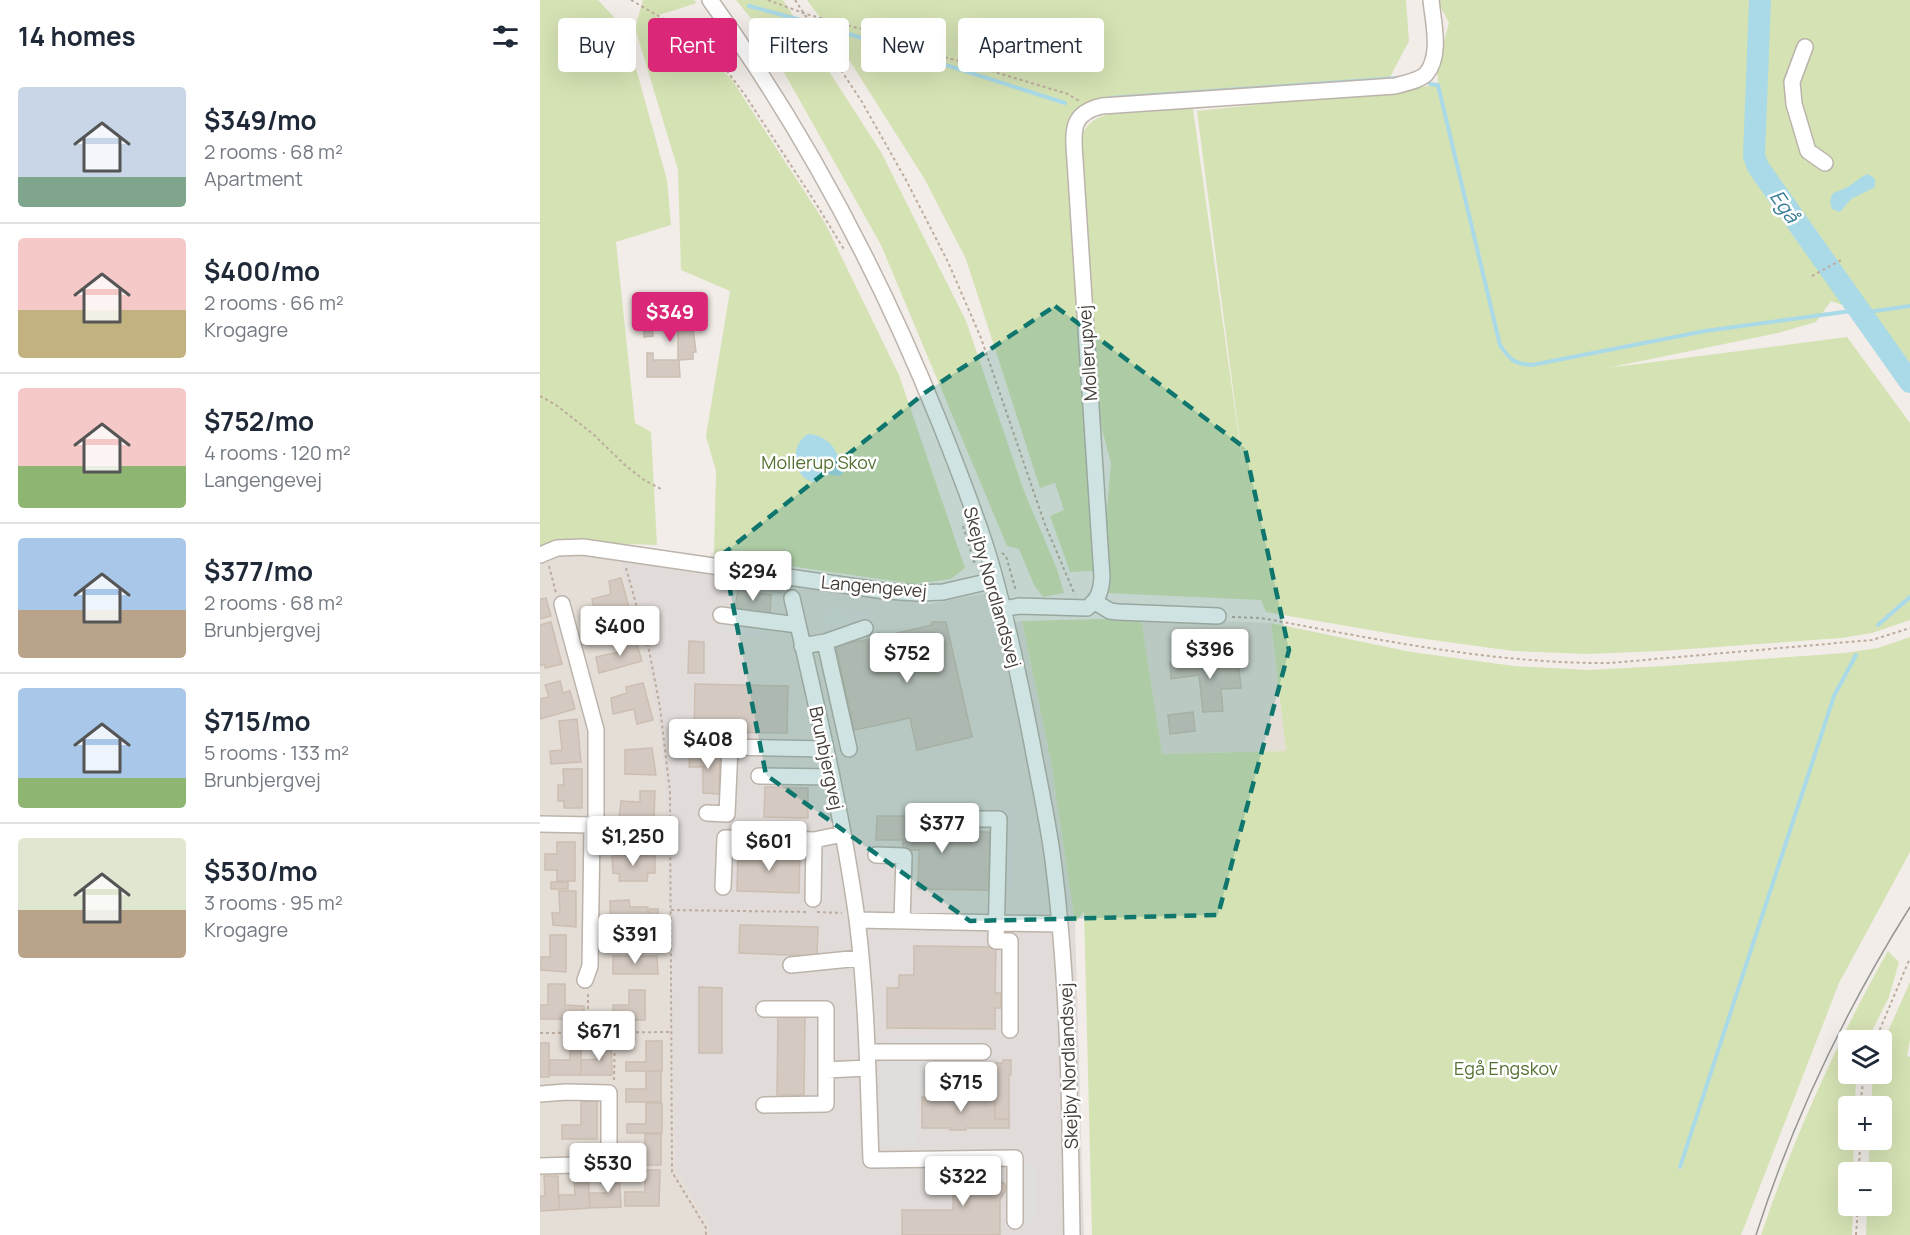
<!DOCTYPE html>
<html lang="en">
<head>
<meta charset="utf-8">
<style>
	:root { --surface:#fff; --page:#f6f6f7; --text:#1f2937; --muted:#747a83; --line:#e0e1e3; --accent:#db2777 }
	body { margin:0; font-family:Manrope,sans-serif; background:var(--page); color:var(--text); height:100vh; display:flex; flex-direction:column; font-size:22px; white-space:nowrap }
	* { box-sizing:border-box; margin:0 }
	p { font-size:20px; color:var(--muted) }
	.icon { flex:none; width:33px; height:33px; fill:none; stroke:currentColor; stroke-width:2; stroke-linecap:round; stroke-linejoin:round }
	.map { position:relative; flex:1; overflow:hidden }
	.sheet { display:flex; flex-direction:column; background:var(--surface); width:540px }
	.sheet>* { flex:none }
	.hud { position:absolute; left:18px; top:18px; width:570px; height:54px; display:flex; gap:12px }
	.controls { position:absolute; left:1298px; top:1030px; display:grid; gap:12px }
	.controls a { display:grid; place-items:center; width:54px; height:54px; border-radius:6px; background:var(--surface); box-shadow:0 6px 24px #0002; font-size:30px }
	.price { position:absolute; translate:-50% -51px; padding:0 14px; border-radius:6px; background:#fff; color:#222; font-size:20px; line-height:39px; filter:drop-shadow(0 2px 3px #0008) }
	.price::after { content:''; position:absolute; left:50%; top:36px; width:18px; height:14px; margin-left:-9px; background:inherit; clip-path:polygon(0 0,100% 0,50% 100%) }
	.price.selected { background:var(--accent); color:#fff }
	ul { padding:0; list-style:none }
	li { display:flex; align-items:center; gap:18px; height:150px; padding:0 18px }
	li+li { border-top:2px solid var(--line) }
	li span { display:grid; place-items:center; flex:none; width:168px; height:120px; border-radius:6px; color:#555 }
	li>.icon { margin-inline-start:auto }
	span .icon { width:72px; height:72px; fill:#fffc; stroke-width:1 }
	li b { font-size:26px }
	h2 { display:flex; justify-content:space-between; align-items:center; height:72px; padding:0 18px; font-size:26px }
	.tag { padding:0 21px; border-radius:6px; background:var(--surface); box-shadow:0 6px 24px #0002; font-size:21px; line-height:54px }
	.tag.selected { background:var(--accent); color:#fff }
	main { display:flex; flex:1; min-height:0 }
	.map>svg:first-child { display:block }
	.residential { fill:#e5ded6 }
	.industrial { fill:#e1dcd9 }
	.green { fill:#d5e2b4 }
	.parking { fill:#e0dedc }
	.water { fill:#aadae8 }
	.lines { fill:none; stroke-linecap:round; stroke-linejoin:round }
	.stream { stroke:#aadae8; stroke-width:4 }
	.river { stroke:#aadae8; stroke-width:22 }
	.building { fill:#d5cac1; stroke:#ccbeb2; stroke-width:1.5 }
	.minor-casing { stroke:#bcb3ab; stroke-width:18 }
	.path { stroke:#bdac9e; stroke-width:2; stroke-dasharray:3 3; stroke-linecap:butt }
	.minor { stroke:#fff; stroke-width:15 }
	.tram { stroke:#969696; stroke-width:1.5 }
	.marked { fill:#0f766e; fill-opacity:0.2; stroke:#0f766e; stroke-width:4.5; stroke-dasharray:12 8; stroke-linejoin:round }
	.labels { text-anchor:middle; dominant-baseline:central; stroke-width:5; stroke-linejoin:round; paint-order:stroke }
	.street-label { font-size:18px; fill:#443d37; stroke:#fff }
	.park-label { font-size:18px; fill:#537031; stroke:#fff }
	.water-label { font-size:20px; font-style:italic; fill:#387e96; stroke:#fff }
</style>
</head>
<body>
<main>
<section class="sheet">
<h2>14 homes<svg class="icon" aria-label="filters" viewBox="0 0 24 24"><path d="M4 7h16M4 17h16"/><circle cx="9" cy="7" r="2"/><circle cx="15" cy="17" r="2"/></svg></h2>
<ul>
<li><span style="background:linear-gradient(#c9d6e8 75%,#7fa58c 0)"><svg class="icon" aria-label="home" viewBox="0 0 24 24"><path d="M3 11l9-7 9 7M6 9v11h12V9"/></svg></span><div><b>$349/mo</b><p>2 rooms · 68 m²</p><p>Apartment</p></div></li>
<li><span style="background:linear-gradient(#f6c9c9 60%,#c2b280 0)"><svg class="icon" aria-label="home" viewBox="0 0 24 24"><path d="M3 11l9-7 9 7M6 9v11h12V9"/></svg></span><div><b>$400/mo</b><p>2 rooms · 66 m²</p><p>Krogagre</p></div></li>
<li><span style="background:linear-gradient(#f6c9c9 65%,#8fb573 0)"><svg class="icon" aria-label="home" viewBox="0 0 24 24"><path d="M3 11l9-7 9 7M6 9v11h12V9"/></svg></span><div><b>$752/mo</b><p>4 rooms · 120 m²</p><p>Langengevej</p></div></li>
<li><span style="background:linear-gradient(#a9c7e8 60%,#b9a48a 0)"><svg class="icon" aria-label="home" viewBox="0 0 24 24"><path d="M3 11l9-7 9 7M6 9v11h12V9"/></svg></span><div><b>$377/mo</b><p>2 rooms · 68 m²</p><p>Brunbjergvej</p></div></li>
<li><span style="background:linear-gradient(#a9c7e8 75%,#8fb573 0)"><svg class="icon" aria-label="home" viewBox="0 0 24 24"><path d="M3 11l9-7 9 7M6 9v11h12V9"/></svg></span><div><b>$715/mo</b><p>5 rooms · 133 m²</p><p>Brunbjergvej</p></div></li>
<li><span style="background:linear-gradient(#dfe7d0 60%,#b9a48a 0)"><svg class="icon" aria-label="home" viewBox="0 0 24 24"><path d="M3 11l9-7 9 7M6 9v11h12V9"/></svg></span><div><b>$530/mo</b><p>3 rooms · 95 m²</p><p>Krogagre</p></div></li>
</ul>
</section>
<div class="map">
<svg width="1370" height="1235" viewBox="0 0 1370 1235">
	<rect width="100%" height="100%" fill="#f2ede8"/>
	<path class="residential" d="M0 550 79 557 95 614 107 665 119 730 124 777 135 1168 170 1227V1235H0Z
		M601 618 731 623 746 751 622 754Z"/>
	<path class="industrial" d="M79 557 390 604 446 593 456 625 482 621 511 762 535 923 544 1235H170V1227L135 1169 124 777 119 730 107 665Z"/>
	<path class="green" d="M0 0H58L85 29 127 180 131 225 76 242 95 423 111 432 117 545 62 543 0 550Z
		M103 0H154L157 3 116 16 159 43 192 80 285 223 359 375 425 568 411 579 374 584 174 555 176 471 166 436 190 291 141 270 138 170 95 28Z
		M196 0H243L341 152 426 321 484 491 517 569 524 593 503 597 494 585 479 549 467 546 341 245 219 28Z
		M267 0H866L869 41 850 77 650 93 535 117 526 133 543 414 555 568 552 571 530 572 510 516 524 510 515 483 500 488 426 259 384 178 292 33Z
		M897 0H1370V387L1318 314V310L1291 301 1276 322 1238 333 1067 368 1307 337 1370 423V620L1332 633 1301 638 1121 651 1046 654 973 651 871 637 726 612 721 600 567 593 569 567 566 519 571 463 557 411 541 136C545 129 549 123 556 119 576 108 628 109 651 107L653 109 706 489 657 111 898 85 897 66 909 23Z
		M601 618 622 754 746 751 731 623 871 652 974 666 1048 670 1125 666 1305 653 1338 648 1370 637V852L1299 983 1201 1235H552L544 911 535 923 511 762 482 621Z
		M1348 951 1359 962 1349 997 1327 1041H1308V1074H1316L1315 1107H1308V1140H1314L1313 1173H1308V1206H1313L1312 1235H1221C1254 1137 1297 1041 1348 951Z
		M1370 982V1040L1367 1056 1370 1057V1235H1326L1327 1206H1341V1173H1328L1330 1140H1341V1107H1331L1333 1074H1341V1047Z"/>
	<path class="parking" d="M286 607 330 612 329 626 290 646 284 622Z
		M184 615 228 621 226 638 180 632Z
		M457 808 474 809 473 889H455Z
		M273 850H288L287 900H271Z
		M352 1037 438 1038 437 1095H377L376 1147H342L341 1059 352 1057Z
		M473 1164H496V1222H473Z"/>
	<path class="water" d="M1328 174 1335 179V187L1311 199 1300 212 1292 209 1290 202 1292 194C1297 191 1301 190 1306 188 1314 184 1319 177 1328 174Z
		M269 434C291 436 299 453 303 473L300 476 285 474 274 482C252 479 249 442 269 434Z"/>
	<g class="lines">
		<path class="stream" d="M209 6 287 27 525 103
			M890 84 898 85 960 345C970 360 974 364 992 365L1165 331 1318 310
			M570 98 858 78
			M1321 313 1370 306
			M1338 625 1370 597
			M1140 1167 1294 696 1316 655"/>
		<path class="river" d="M1220 0 1214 156 1218 167 1370 382"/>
	</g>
	<path class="building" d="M103 314H149V328H153L156 352H153V359L139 360 140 377H107V353H113V360H138V328L140 326 112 327 113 336 104 337Z
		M81 578 90 611 57 620 52 599 71 594 69 581Z
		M198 590 231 595 230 614 195 609Z
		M6 598 11 616 0 619V599Z
		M11 622 22 664 5 668V664L0 666V625Z
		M392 622H406L432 737 377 750 370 718 314 730 296 647 303 645 302 644 337 638 338 633 349 635 392 625Z
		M95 639 102 661 59 673 56 657 83 651 80 642Z
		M149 641 164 642V673H148Z
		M656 659 659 664 698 660 701 688 681 689 683 711 663 712 659 675 631 679 630 662Z
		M20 681 23 693 30 691 35 709 0 719V699L9 697 5 685Z
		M103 683 113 720 97 724 94 709 73 714 71 698 87 693 86 687Z
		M155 684 248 686 247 733 154 732Z
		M653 712 655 731 630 734 628 715Z
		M37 719 41 762 11 764 10 751 22 750 19 721Z
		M112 748 116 775 85 774V750Z
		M150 753 180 754 179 794 163 793V767H149Z
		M23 769H42V808H24V801H18V785H24Z
		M225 787 268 788V818L224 817Z
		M100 791H115L114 819H79L81 801 100 802Z
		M337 816H380V831L450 832 449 890 378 889 379 850H363V840H336Z
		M107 819H125V827H107Z
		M17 842H35V881H17V870H5V854H17Z
		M237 850 260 851 259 893 197 891 198 851 237 853Z
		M72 855 115 856V873H108L107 881H79L80 874 73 873Z
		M11 882H28V889H11Z
		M19 891H36V927L13 925 12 913H20Z
		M89 900 90 907H108V926L71 925 70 901Z
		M110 909H118V926H110Z
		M200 925 278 927 277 956 199 953Z
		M10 935H26V972L1 970V957H10Z
		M374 946 456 947 455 993H461V1008H455V1029L347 1028V988H359V975H374Z
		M73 956H117L118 974H73Z
		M8 984H25V1005L44 1006V1026H37L36 1019H0V1005H8Z
		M159 987 182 988V1053H159Z
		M89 990H105V1020H73V1005H89Z
		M238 1015H265L264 1095H237Z
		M62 1040H71L72 1075H41V1060L62 1059Z
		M30 1041H41V1075H9L10 1060H30Z
		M106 1041H122V1071H86V1062H106Z
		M0 1043H9V1077H0Z
		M463 1060H471V1075H469V1119H455L454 1091H447V1076H451V1063H463Z
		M106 1071H121V1102H86V1089H106Z
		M382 1097H455V1119H469V1128H426V1130H410V1128H382Z
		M57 1101V1139H22V1125H41V1102Z
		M106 1103H122V1133H87V1124H106Z
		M105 1134H121V1165H86V1151H105Z
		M413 1168H460V1181L465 1184 466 1190 460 1199V1235H362V1210H413Z
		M105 1170H120L119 1206H85V1192H105Z
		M79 1173 81 1207 50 1208 49 1193H67L66 1174Z
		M48 1175 50 1208 19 1210V1195H35L34 1176Z
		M4 1176H18L19 1210 0 1211V1196H5Z"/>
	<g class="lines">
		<g class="minor-casing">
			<path id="minor" d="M170 0C264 130 339 272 399 421 417 466 435 511 449 557 467 618 480 681 492 743 499 782 508 821 513 860 529 985 530 1110 532 1235
				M1265 47 1252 82 1254 104 1268 151 1285 163
				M0 555 17 548 43 547 345 591 378 593 403 592 455 580
				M252 598C276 704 302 811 317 919 327 998 328 1080 331 1160L475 1158V1221
				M555 602 570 611 578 612 678 616
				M22 604 56 730V819L52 825V831L50 966 45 980
				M463 609 479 606 547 608C559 599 561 591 562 577L535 160C533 132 530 113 562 106L855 86C864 83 879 81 886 74 902 56 893 21 891 0
				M181 615 258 625
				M285 642 325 628
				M262 646 285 642 309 749
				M219 776 292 777
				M167 813 187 814 190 747 286 749
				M440 819H459L456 941H470V1030
				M0 824 52 825
				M336 855 364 856 362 921
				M183 887 185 838 274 840
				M273 899 274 840 303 834
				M317 920 520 924
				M251 965 320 958
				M224 1009H286V1070L328 1068
				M328 1052H443
				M0 1094 26 1092 69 1093V1164L0 1166
				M224 1105 286 1104V1070"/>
		</g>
		<path class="path" d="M91 0 148 33 181 63 205 95 275 202 305 251
			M228 0 266 14 325 30 388 52 528 94 539 101
			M255 0 322 102 366 180 408 262 441 338 504 522 535 595
			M1272 276 1303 259
			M0 396 16 405 53 434 85 465 104 480 123 490
			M423 526 434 562 436 561
			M462 553 466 556 476 591
			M9 566 16 593
			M86 568 109 650 120 707 130 792 132 1172 166 1228V1235
			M692 617 721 618C836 639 953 664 1070 663L1332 640 1370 628
			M67 831 130 830
			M131 910 269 912
			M277 912 302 913
			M48 994V1030
			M0 1033 131 1032
			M1335 1041 1370 958
			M441 1067V1082H447
			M74 1080 75 1031
			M1320 1107 1324 1074
			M1319 1173 1320 1140
			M1316 1235 1318 1206"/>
		<use href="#minor" class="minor"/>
		<path class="tram" d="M1216 1235C1253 1120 1306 1009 1370 907"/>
	</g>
	<path class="marked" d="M515 306 705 448 749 650 678 915 430 921 226 775 183 554 386 392Z"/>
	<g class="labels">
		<g class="street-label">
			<text transform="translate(547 353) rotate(-94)">Mollerupvej</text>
			<text transform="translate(334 586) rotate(5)">Langengevej</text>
			<text transform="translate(453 587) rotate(74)">Skejby Nordlandsvej</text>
			<text transform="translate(287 758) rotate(78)">Brunbjergvej</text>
			<text transform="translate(528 1066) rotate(-92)">Skejby Nordlandsvej</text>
		</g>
		<g class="park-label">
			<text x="279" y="462">Mollerup Skov</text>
			<text x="966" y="1068">Egå Engskov</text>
		</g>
		<g class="water-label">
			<text transform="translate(1245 206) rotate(55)">Egå</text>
		</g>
	</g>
</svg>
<div class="controls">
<a><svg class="icon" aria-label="layers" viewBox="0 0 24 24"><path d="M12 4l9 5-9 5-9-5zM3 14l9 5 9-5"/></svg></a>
<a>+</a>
<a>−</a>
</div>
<b class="price selected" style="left:130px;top:343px">$349</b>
<b class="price" style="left:213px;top:602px">$294</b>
<b class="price" style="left:80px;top:657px">$400</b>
<b class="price" style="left:670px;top:680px">$396</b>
<b class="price" style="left:367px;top:684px">$752</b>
<b class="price" style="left:168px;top:770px">$408</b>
<b class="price" style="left:402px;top:854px">$377</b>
<b class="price" style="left:93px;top:867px">$1,250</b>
<b class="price" style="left:229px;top:872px">$601</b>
<b class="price" style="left:95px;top:965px">$391</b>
<b class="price" style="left:59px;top:1062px">$671</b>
<b class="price" style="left:421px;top:1113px">$715</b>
<b class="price" style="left:68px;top:1194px">$530</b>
<b class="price" style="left:423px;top:1207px">$322</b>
<div class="hud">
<a class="tag">Buy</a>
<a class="tag selected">Rent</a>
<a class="tag">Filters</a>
<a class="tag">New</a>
<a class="tag">Apartment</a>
</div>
</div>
</main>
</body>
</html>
